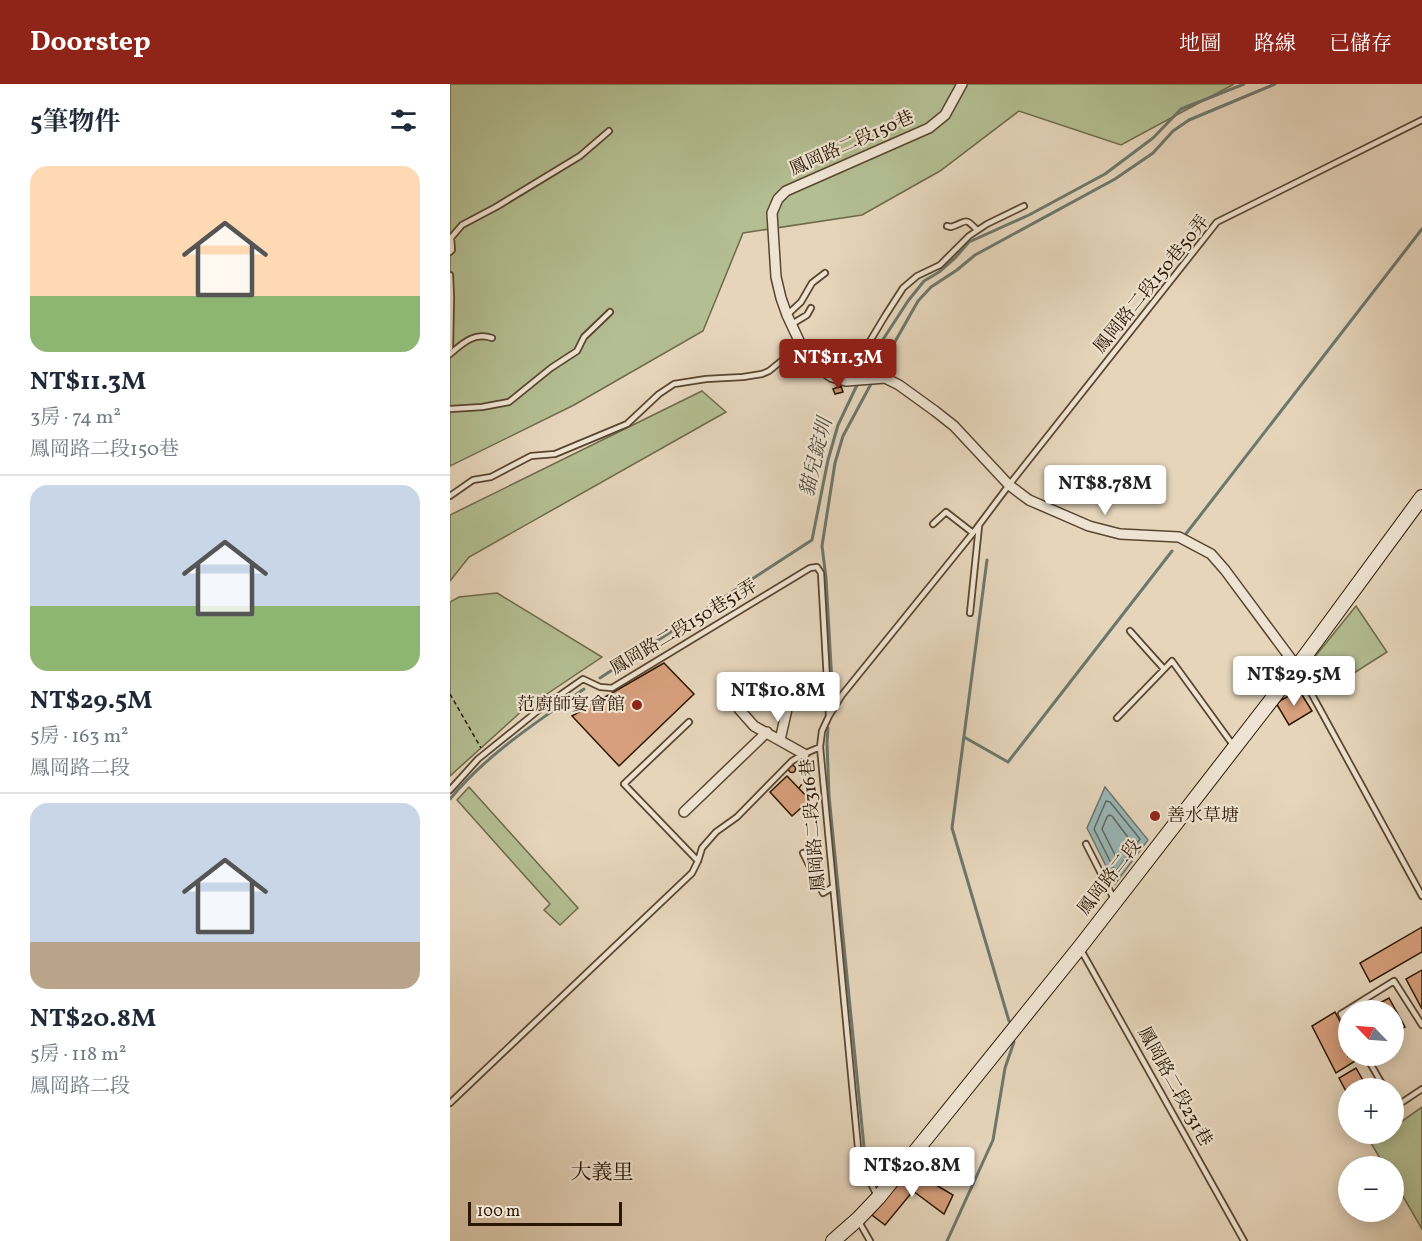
<!DOCTYPE html>
<html lang="zh-TW">
<head>
<meta charset="utf-8">
<style>
	:root { --surface:#fff; --page:#f2f2f3; --text:#1f2937; --muted:#747a83; --line:#e0e1e3; --accent:#8f2418 }
	body { margin:0; font-family:Vollkorn,"Noto Serif TC",serif; background:var(--page); color:var(--text); height:100vh; display:flex; flex-direction:column; font-size:22px; white-space:nowrap }
	* { box-sizing:border-box; margin:0 }
	p { font-size:20px; color:var(--muted) }
	.icon { flex:none; width:33px; height:33px; fill:none; stroke:currentColor; stroke-width:2; stroke-linecap:round; stroke-linejoin:round }
	.map { position:relative; flex:1; overflow:hidden }
	.side { display:flex; flex-direction:column; background:var(--surface); width:450px }
	.side>* { flex:none }
	.needle { width:39px; rotate:295deg }
	.buttons { position:absolute; left:888px; top:916px; display:grid; gap:12px }
	.buttons a { display:grid; place-items:center; width:66px; height:66px; border-radius:50%; background:var(--surface); box-shadow:0 3px 15px #0003; font-size:30px }
	.scale { position:absolute; left:18px; bottom:15px; width:154px; box-sizing:border-box; padding-left:6px; border:3px solid #2b1701; border-top:0; font-size:16px; line-height:21px; white-space:nowrap; color:#2b1701; -webkit-text-stroke:4px #efe4d3; paint-order:stroke }
	.price { position:absolute; translate:-50% -51px; padding:0 14px; border-radius:6px; background:#fff; color:#222; font-size:20px; line-height:39px; filter:drop-shadow(0 2px 3px #0008) }
	.price::after { content:''; position:absolute; left:50%; top:36px; width:18px; height:14px; margin-left:-9px; background:inherit; clip-path:polygon(0 0,100% 0,50% 100%) }
	.price.selected { background:var(--accent); color:#fff }
	ul { padding:0; list-style:none }
	li { display:grid; align-content:center; gap:12px; height:318px; padding:0 30px }
	li+li { border-top:2px solid var(--line) }
	li span { display:grid; place-items:center; height:186px; border-radius:18px; color:#555 }
	li>.icon { margin-inline-start:auto }
	span .icon { width:108px; height:108px; fill:#fffc; stroke-width:1 }
	li b { font-size:26px }
	h2 { display:flex; justify-content:space-between; align-items:center; height:72px; padding:0 30px; font-size:26px }
	header { display:flex; align-items:center; gap:36px; box-sizing:border-box; height:84px; padding:0 30px; background:var(--accent); color:#fff }
	header strong { font-size:28px }
	nav { display:flex; gap:33px; margin-inline-start:auto; font-size:21px }
	main { display:flex; flex:1; min-height:0 }
	.map>svg:first-child { display:block }
	.green { fill:#b3be92; stroke:#6f6a4a; stroke-width:1.5 }
	.water { fill:#98b7b7; stroke:#6c776e; stroke-width:1.5 }
	.lines { fill:none; stroke-linecap:round; stroke-linejoin:round }
	.shore { stroke:#62675c; stroke-width:1.5 }
	.stream { stroke:#6c776e; stroke-width:3 }
	.building { fill:#d79f7d; stroke:#2b1701; stroke-width:1.5 }
	.lane-casing { stroke:#5a4630; stroke-width:8 }
	.street-casing { stroke:#5a4630; stroke-width:12 }
	.secondary-casing { stroke:#2b1701; stroke-width:16 }
	.path { stroke:#2b1701; stroke-width:1.5; stroke-dasharray:4.5 3; stroke-linecap:butt }
	.lane { stroke:#efe4d3; stroke-width:4.5 }
	.street { stroke:#efe4d3; stroke-width:9 }
	.secondary { stroke:#efe4d3; stroke-width:14 }
	.poi-dot { fill:#8f2418; stroke:#efe4d3; stroke-width:2 }
	.labels { text-anchor:middle; dominant-baseline:central; stroke-width:4.5; stroke-linejoin:round; paint-order:stroke }
	.street-label { font-size:18px; fill:#2b1701; stroke:#efe4d3 }
	.poi-label { font-size:18px; fill:#2b1701; stroke:#efe4d3; text-anchor:end }
	.water-label { font-size:20px; font-style:italic; fill:#514f41; stroke:#efe4d3 }
	.quarter-label { font-size:21px; fill:#2b1701; stroke:#efe4d3 }
</style>
</head>
<body>
<header>
<strong>Doorstep</strong>
<nav><a>地圖</a><a>路線</a><a>已儲存</a></nav>
</header>
<main>
<section class="side">
<h2>5筆物件<svg class="icon" aria-label="filters" viewBox="0 0 24 24"><path d="M4 7h16M4 17h16"/><circle cx="9" cy="7" r="2"/><circle cx="15" cy="17" r="2"/></svg></h2>
<ul>
<li><span style="background:linear-gradient(#ffd9b3 70%,#8fb573 0)"><svg class="icon" aria-label="home" viewBox="0 0 24 24"><path d="M3 11l9-7 9 7M6 9v11h12V9"/></svg></span><div><b>NT$11.3M</b><p>3房 · 74 m²</p><p>鳳岡路二段150巷</p></div></li>
<li><span style="background:linear-gradient(#c9d6e8 65%,#8fb573 0)"><svg class="icon" aria-label="home" viewBox="0 0 24 24"><path d="M3 11l9-7 9 7M6 9v11h12V9"/></svg></span><div><b>NT$29.5M</b><p>5房 · 163 m²</p><p>鳳岡路二段</p></div></li>
<li><span style="background:linear-gradient(#c9d6e8 75%,#b9a48a 0)"><svg class="icon" aria-label="home" viewBox="0 0 24 24"><path d="M3 11l9-7 9 7M6 9v11h12V9"/></svg></span><div><b>NT$20.8M</b><p>5房 · 118 m²</p><p>鳳岡路二段</p></div></li>
</ul>
</section>
<div class="map">
<svg width="972" height="1157" viewBox="0 0 972 1157">
	<rect width="100%" height="100%" fill="#e6d5bb"/>
	<filter id="stains"><feTurbulence type="fractalNoise" baseFrequency=".00333" numOctaves="4"/><feColorMatrix values="0 0 0 0 .2 0 0 0 0 .09 0 0 0 0 .02 0 0 0 .5 -.17"/></filter>
	<radialGradient id="worn" r=".72"><stop offset=".6" stop-color="#630" stop-opacity="0"/><stop offset="1" stop-color="#630" stop-opacity=".3"/></radialGradient>
	<path class="green" d="M0 0H784L671 61 569 27 490 87 412 131 293 149 253 247 124 321 0 382Z
		M252 307 276 328 19 473 0 497V431Z
		M47 509 152 573 73 626 0 692V518L9 513Z
		M906 522 937 568 882 603 863 575Z
		M19 703 128 824 110 841 94 826 100 820 7 716Z
		M972 1023V1145L944 1097V1083H935L921 1059 933 1050H944V1043Z"/>
	<path class="water" d="M655 703 698 756 665 800 637 744Z"/>
	<g class="lines">
		<path class="shore" d="M656 717 660 718 690 755 667 786 664 785 644 745Z
			M659 731 662 732 680 756 668 772 665 771 652 745 657 733Z"/>
		<path class="stream" d="M411 293 417 280 458 217 474 197 489 188 505 174 519 158 579 131 655 90 703 54 731 25 794 0
			M425 293 468 217 481 203 507 186 525 171 665 95 703 69 723 47 739 36 825 0
			M735 451 972 145
			M537 476 502 744 559 937
			M150 594 362 456 378 376 388 341 408 299
			M381 619 382 599 376 494 372 462 385 379 393 352 422 298
			M378 644 377 659 379 712 415 1073
			M514 653 558 678 722 467
			M0 715C37 670 87 638 134 605
			M497 1157 543 1056 555 984 564 958"/>
	</g>
	<path class="building" d="M391 302 393 308 385 310 383 305Z
		M214 579 244 610 169 682 122 632Z
		M866 585 876 598 867 604 857 591Z
		M849 606 862 627 839 641 826 619Z
		M338.5 685a3.5 3.5 0 1 1 7 0a3.5 3.5 0 1 1-7 0Z
		M337 692 360 716 342 732 320 708Z
		M972 843V868L920 898 910 879Z
		M972 886V925L956 895Z
		M939 914 955 943 944 949V927H915Z
		M885 928 898 952V972H909L910 974 886 989 862 942Z
		M906 984 918 1005H898V1011L889 994Z
		M471 1092 503 1111 494 1130 463 1107 435 1141 422 1131 451 1095 463 1102Z"/>
	<g class="lines">
		<g class="lane-casing">
			<path id="lane" d="M497 142 501 143C517 138 514 132 527 146
				M0 155 12 141 46 123 130 72 159 47
				M0 168 2 166 1 154
				M0 191 1 213 0 264
				M337 231 351 218 362 199 375 189
				M342 240 357 231 361 224
				M0 270C13 259 24 248 42 254
				M396 297 435 232 453 204 467 192 490 181 519 152 537 140 574 122
				M0 325 32 323 59 318 101 284 127 267 134 253 160 228
				M0 412 23 396 41 393 81 372 105 370 177 340 209 310 224 300 256 295 293 293 312 290 319 287 351 261
				M483 440 496 428 523 449
				M520 529 529 442
				M680 547 714 585
				M848 585 972 812
				M379 632 392 611 523 449 559 401 767 138 972 36
				M667 634 722 577 783 661
				M239 638 174 700 248 777
				M0 706 28 675 90 625 133 595 150 603 162 604 360 484 367 483 371 489 379 632 372 647 370 663 409 1074 427 1112
				M636 760 664 815
				M353 769 373 809 383 803
				M631 866 794 1157
				M898 943 891 930 944 897 972 941
				M916 972 935 1005
				M0 1019 242 789 248 777 252 764 266 748 287 733 342 677 354 670 370 663
				M944 1020 945 1023 972 1005
				M408 1136 420 1157"/>
		</g>
		<g class="street-casing">
			<path id="street" d="M512 0 495 31 479 44 336 107 328 115 322 129 326 193 331 214 337 231 351 261 369 284 382 293 396 297 435 294 449 301 485 327 504 342 559 401 579 416 639 442 670 450 729 453 761 470 775 486 847 583
				M289 625 304 642 354 670
				M330 656 342 603
				M234 728 317 648"/>
		</g>
		<g class="secondary-casing">
			<path id="secondary" d="M383 1157 408 1135 428 1114 630 863 847 583 972 413"/>
		</g>
		<path class="path" d="M0 610 31 664
			M349 704 352 700"/>
		<use href="#lane" class="lane"/>
		<use href="#street" class="street"/>
		<use href="#secondary" class="secondary"/>
	</g>
	<g class="poi-dot">
		<circle cx="187" cy="621" r="6"/>
		<circle cx="705" cy="732" r="6"/>
	</g>
	<g class="labels">
		<g class="street-label">
			<text transform="translate(402 60) rotate(-24)">鳳岡路二段150巷</text>
			<text transform="translate(702 201) rotate(-51)">鳳岡路二段150巷50弄</text>
			<text transform="translate(234 544) rotate(-31)">鳳岡路二段150巷51弄</text>
			<text transform="translate(364 741) rotate(-95)">鳳岡路二段316巷</text>
			<text transform="translate(660 794) rotate(-52)">鳳岡路二段</text>
			<text transform="translate(724 1003) rotate(61)">鳳岡路二段231巷</text>
		</g>
		<g class="poi-label">
			<text x="175" y="621">范廚師宴會館</text>
			<text x="717" y="732" text-anchor="start">善水草塘</text>
		</g>
		<g class="water-label">
			<text transform="translate(367 374) rotate(-76)">貓兒錠圳</text>
		</g>
		<g class="quarter-label">
			<text x="152" y="1089">大義里</text>
		</g>
	</g>
	<rect width="100%" height="100%" filter="url(#stains)"/>
	<rect width="100%" height="100%" fill="url(#worn)"/>
</svg>
<div class="buttons">
<a><svg class="needle" viewBox="-14 -14 28 28"><path d="M0-13l5 13h-10z" fill="#e53935"/><path d="M0 13l5-13h-10z" fill="#747a83"/></svg></a>
<a>+</a>
<a>−</a>
</div>
<div class="scale">100 m</div>
<b class="price selected" style="left:388px;top:306px">NT$11.3M</b>
<b class="price" style="left:655px;top:432px">NT$8.78M</b>
<b class="price" style="left:844px;top:623px">NT$29.5M</b>
<b class="price" style="left:328px;top:639px">NT$10.8M</b>
<b class="price" style="left:462px;top:1114px">NT$20.8M</b>
</div>
</main>
</body>
</html>
